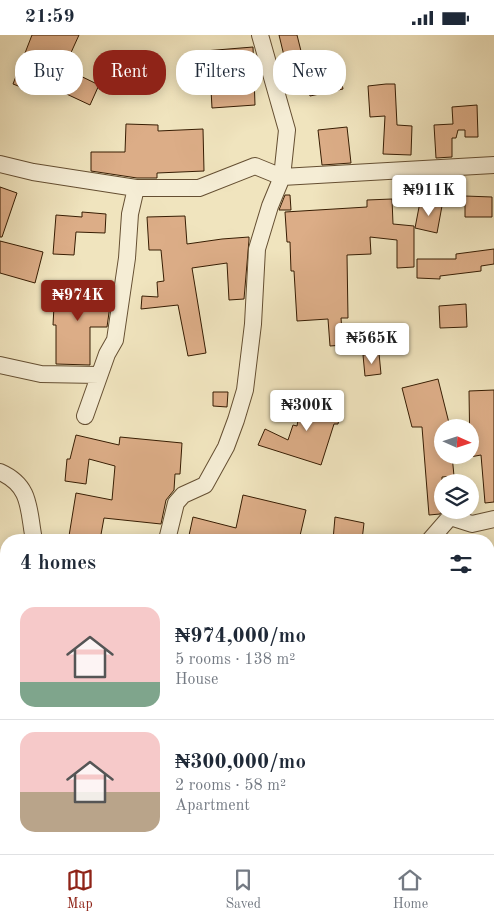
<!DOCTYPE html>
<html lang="en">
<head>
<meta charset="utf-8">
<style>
	:root { --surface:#fff; --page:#f6f6f7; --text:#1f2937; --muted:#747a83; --line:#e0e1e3; --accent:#8f2418 }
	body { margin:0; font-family:"Old Standard TT",serif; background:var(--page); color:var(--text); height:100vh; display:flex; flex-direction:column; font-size:19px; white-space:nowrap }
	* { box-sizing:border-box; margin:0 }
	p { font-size:16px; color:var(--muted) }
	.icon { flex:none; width:28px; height:28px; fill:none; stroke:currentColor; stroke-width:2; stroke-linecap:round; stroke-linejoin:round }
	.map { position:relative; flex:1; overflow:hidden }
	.sheet { position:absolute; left:0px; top:499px; width:495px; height:321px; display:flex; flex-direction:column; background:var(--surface); border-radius:20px 20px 0 0; box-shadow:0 2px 12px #0003 }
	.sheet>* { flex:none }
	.hud { position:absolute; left:15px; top:15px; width:465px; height:45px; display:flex; gap:10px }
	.needle { width:32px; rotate:93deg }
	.controls { position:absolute; left:434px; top:384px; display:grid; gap:10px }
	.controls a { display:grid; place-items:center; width:45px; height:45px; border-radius:50%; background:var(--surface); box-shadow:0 2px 12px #0003; font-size:25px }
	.price { position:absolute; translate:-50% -42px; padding:0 11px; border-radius:5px; background:#fff; color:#222; font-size:16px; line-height:32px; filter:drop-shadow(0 1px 2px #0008) }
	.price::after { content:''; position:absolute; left:50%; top:30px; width:15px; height:11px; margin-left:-8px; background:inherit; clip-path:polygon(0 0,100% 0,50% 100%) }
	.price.current { background:var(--accent); color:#fff }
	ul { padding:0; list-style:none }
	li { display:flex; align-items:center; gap:15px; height:125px; padding:0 20px }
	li+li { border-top:1px solid var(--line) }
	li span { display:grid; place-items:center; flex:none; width:140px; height:100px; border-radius:15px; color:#555 }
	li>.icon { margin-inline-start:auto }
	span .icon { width:60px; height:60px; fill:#fffc; stroke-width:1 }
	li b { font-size:21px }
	h2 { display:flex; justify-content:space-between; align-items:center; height:60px; padding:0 20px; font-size:21px }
	.chip { padding:0 18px; border-radius:20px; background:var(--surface); box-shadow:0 2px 12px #0003; font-size:18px; line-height:45px }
	.chip.current { background:var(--accent); color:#fff }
	.status { display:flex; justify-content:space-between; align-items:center; height:35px; padding:0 25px; background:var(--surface); direction:ltr }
	.status svg { height:14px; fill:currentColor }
	.menu { display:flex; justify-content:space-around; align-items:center; height:70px; border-top:1px solid var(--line); background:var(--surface); font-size:14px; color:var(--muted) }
	.menu a { display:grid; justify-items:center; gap:2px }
	.menu .current { color:var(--accent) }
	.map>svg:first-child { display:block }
	.building { fill:#dcad87; stroke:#371d03 }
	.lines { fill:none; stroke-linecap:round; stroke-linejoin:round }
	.minor-casing { stroke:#654f32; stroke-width:18 }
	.minor { stroke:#f5edd5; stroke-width:16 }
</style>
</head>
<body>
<div class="status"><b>21:59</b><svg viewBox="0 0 49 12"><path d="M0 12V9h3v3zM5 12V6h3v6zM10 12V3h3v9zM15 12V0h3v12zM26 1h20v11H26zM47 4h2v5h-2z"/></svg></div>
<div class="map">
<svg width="494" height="819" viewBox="0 0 494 819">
	<rect width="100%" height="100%" fill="#f0e4be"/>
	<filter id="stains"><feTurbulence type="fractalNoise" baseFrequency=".004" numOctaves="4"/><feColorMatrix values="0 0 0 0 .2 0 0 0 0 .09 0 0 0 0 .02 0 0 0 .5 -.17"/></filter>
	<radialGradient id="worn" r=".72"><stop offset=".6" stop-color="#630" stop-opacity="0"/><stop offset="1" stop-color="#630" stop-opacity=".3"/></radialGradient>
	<path class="building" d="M32 0H79L64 33 99 50 90 70 43 48 39 59 13 49Z
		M279 0H297L303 24 286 29Z
		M253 12 255 70 212 73 210 36 194 38 192 17Z
		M337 25 343 54 310 61 303 33Z
		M386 49H395L397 90 412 91 411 120 383 119 385 81 370 82 368 51Z
		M477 70 478 102H465V95H458L456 103H452V122L436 123 434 90 453 89 452 72Z
		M126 89 158 90V96L203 94 204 136 157 138V143H137L91 136V117H125Z
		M347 92 351 128 322 130 318 95Z
		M0 152 17 158 2 202H0Z
		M285 160H290L291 175H279Z
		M465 161 492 162V182H465Z
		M392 164 393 189 414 191V232L397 233V205L370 202 371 219 347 220 348 283H341L343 310 330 311 328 284 297 286 294 236H291L290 207H287L285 177 367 172V165Z
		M420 167 442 171 437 198 415 193Z
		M82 177 106 179 105 198 76 197 74 220 53 219 56 180 82 182Z
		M185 181 187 209 222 204 249 202V205L244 264 229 265 227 228 192 233 206 318 188 321 178 270 141 274 142 261 158 262 157 247 164 246 161 215H149L147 182Z
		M0 206 43 217 35 248 0 238Z
		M494 214V229L481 231V236L440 241V244L417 243V224H456V219Z
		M55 252 112 256 107 292H90V330L56 329V290H53Z
		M466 269 467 292 440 293 439 271Z
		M379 318 381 339 365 341 363 320Z
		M438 344 450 392H442V420H452L454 441 442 442V475L440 479 429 480 422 392H412L402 353Z
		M494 355V467L485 468 481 420 470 422 469 356Z
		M213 357H228L227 372 213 371Z
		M302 362 342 369 338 389H334L321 430 258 410 265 394 288 405 293 390 297 391Z
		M76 400 119 410 120 402 182 408 180 439H175L174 455 166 465 161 489 104 483 100 505 69 501 76 458 112 465 115 431 89 424 86 449 65 446 67 424H70Z
		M243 460 306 475 299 505 275 500 273 505H188L193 482 236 493Z
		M335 482 364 488 362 505H333Z"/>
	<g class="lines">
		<g class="minor-casing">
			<path id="minor" d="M0 129 33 137 136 153H199L255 131 282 142 494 130
				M0 330 41 339 99 340
				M85 381 107 319 115 305 127 223 130 179 136 153
				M0 437C32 451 28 475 34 505
				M167 505 176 468 183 460 205 450 226 412 236 385 245 355 253 289 257 214 270 171 282 142 287 95 260 0
				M430 505 450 482 472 489 494 484
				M0 762 6 760
				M4 819 2 813 6 805
				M313 819 314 814"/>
		</g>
		<use href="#minor" class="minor"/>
	</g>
	<rect width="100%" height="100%" filter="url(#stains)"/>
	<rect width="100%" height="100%" fill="url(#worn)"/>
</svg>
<div class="controls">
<a><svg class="needle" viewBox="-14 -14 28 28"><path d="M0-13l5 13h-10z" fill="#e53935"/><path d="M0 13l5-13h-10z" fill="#747a83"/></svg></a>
<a><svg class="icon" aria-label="layers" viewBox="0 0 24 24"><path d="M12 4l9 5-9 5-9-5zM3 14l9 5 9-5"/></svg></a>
</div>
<b class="price" style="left:429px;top:182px">₦911K</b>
<b class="price current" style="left:78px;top:287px">₦974K</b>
<b class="price" style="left:372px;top:330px">₦565K</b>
<b class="price" style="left:307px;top:397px">₦300K</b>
<div class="hud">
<a class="chip">Buy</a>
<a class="chip current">Rent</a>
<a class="chip">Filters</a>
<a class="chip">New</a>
</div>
<section class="sheet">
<h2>4 homes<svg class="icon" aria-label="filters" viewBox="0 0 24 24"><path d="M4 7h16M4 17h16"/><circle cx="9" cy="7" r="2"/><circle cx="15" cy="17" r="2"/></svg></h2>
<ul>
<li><span style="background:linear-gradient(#f6c9c9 75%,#7fa58c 0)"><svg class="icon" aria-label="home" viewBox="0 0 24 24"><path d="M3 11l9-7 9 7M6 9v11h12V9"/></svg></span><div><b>₦974,000/mo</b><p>5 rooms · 138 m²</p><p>House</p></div></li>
<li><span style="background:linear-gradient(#f6c9c9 60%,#b9a48a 0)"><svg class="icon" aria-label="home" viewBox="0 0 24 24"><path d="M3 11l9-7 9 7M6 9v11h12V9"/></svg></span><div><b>₦300,000/mo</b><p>2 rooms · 58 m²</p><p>Apartment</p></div></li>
</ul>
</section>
</div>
<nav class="menu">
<a class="current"><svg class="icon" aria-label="map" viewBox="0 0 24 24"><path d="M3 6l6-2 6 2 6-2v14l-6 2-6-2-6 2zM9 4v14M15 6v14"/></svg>Map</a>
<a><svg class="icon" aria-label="saved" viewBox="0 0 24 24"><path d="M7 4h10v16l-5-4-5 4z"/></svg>Saved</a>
<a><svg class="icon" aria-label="home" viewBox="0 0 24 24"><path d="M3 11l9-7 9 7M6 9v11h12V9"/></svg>Home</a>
</nav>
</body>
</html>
